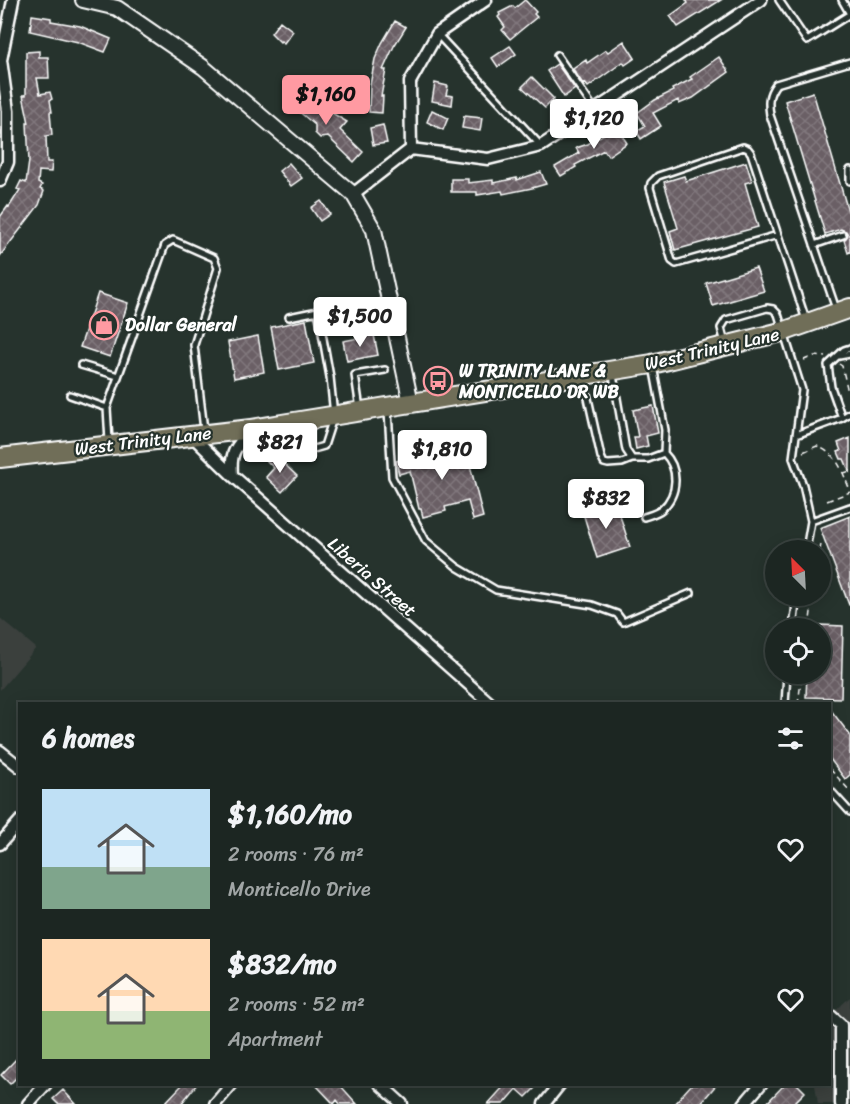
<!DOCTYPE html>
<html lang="en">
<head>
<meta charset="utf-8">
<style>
	:root { --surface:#1c2622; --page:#252e2a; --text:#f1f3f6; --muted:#a0a5a5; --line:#3a4340; --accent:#ff9aa2 }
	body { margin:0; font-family:Sriracha,sans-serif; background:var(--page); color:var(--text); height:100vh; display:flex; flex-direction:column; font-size:22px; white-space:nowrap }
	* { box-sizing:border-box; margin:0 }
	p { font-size:20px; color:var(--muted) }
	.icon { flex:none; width:33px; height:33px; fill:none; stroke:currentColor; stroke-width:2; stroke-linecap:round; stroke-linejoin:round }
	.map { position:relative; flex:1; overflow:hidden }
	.sheet { position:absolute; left:18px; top:702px; width:813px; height:384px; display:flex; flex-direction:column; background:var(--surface); border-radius:0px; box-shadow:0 3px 15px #0003,0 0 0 2px var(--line) }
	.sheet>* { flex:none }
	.needle { width:39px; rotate:336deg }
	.buttons { position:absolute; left:765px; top:540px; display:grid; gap:12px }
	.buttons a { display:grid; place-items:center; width:66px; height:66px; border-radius:50%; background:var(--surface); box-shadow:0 3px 15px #0003,0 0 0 2px var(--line); font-size:30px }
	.price { position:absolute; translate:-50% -51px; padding:0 14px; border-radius:6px; background:#fff; color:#222; font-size:20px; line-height:39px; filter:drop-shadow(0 2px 3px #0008) }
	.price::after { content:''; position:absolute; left:50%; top:36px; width:18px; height:14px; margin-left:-9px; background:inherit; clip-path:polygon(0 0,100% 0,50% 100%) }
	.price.selected { background:var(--accent); color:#111 }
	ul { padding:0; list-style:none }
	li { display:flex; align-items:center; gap:18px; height:150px; padding:0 24px }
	li span { display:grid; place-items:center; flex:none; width:168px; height:120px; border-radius:0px; color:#555 }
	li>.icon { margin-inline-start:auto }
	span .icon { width:72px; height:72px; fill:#fffc; stroke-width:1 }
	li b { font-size:26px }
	h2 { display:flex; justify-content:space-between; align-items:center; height:72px; padding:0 24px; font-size:26px }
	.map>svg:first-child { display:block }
	.built { fill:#3a403e }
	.building { fill:url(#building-cross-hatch); stroke:#fff; stroke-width:1.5 }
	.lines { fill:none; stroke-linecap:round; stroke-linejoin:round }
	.service-casing { stroke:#fff; stroke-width:10 }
	.minor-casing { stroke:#fff; stroke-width:15 }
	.tertiary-casing { stroke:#fff; stroke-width:18 }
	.primary-casing { stroke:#fff; stroke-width:22 }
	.path { stroke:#fff; stroke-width:1.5; stroke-dasharray:6 4.5; stroke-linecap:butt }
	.service { stroke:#26332d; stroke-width:5 }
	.minor { stroke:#26332d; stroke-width:10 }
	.tertiary { stroke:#26332d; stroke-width:14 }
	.primary { stroke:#706e59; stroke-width:18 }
	.labels { text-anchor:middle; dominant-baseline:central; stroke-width:4.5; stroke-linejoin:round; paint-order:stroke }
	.poi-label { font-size:18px; font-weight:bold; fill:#fff; stroke:#26332d; text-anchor:start }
	.street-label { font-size:18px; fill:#fff; stroke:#26332d }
</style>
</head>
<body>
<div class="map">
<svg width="850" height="1104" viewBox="0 0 850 1104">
	<defs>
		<pattern id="building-cross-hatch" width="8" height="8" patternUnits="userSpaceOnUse" patternTransform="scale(1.5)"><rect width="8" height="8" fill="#6a5f65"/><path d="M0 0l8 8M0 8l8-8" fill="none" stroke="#80777c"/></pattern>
	</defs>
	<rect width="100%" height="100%" fill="#26332d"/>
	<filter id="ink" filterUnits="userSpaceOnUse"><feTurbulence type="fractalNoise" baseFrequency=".0167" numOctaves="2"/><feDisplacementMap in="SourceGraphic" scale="12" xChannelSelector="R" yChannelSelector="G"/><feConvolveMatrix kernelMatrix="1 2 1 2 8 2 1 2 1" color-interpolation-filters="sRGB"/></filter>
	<g filter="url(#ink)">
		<path class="built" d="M0 618 36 648 0 690Z
			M850 997V1104H818L815 1085 830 1084V1016Z"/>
		<path class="building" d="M525 0 536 12 534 14 537 17 510 39 502 30 505 27 498 17 500 15 499 13 513 6 515 8Z
			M686 0H721L678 27 670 16 688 3Z
			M32 15 51 18V21L80 26 111 39 105 52 78 42 30 31Z
			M280 21 293 31 284 43 281 41 280 42 271 33Z
			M395 21 406 27 394 46 383 70H386L381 96H383L382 113 369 112 370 85 375 59 382 43Z
			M624 41 635 58 625 65 623 62 588 87 585 83 583 84 573 69 586 60 587 63 606 50 608 52Z
			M510 46 516 54 498 67 492 58Z
			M39 51V57H48L49 78H37L40 94 50 92 52 99 50 100 52 112H50L52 135 46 136 47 162H52L51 172 39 171 38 183 42 185 40 189 44 191 39 205 0 256V217L8 206 9 207 20 190 17 189 21 181 26 183 29 161 27 123H29L23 95H26V52Z
			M719 57 729 72 693 98 679 104 678 100 653 113 661 126 641 139 636 131 645 126 637 113 655 100 673 91 672 89 692 79 690 77Z
			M557 64 575 89 564 97 547 71Z
			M532 77 554 99 545 108 522 87Z
			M435 83 448 86 446 95 453 96 452 105 432 101Z
			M292 91 304 99 326 118 332 113 347 122 340 130 363 152 354 162 328 137 320 138 315 133V125L285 100Z
			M813 92 848 211 850 210V252L848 253 844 240 848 235 846 231 841 229 825 234 785 101Z
			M432 110 448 118 443 130 427 122Z
			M464 116 482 118 480 131 462 128Z
			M383 125 387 143 373 145 370 128Z
			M616 126 627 143 608 156 604 150 575 165 576 167 561 176 555 167 579 153 576 148 588 144Z
			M746 162 752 181 745 183 758 227 675 250 670 231 678 228 664 182 684 176 686 181Z
			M289 163 302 178 291 186 279 171Z
			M541 172 546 184 532 188 503 194 502 191 477 195V192H451V179H468V183L493 180V183L517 178V180Z
			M321 201 330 214 320 221 311 208Z
			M756 268 764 291 713 306 706 283Z
			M98 293 128 303 110 357 80 347Z
			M306 320 314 363 279 370 271 327Z
			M374 335 378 355 347 361 343 341Z
			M258 336 264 372 234 378 228 342Z
			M653 406 658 433 646 436 648 446 636 449 634 437H638L633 410Z
			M850 438V473L844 459H841L838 452 841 451 838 443Z
			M460 445 465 466 470 465 483 517 473 520 468 501 445 507 446 511 423 517 421 509H419L410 471 399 474 396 461Z
			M272 456H276L297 476 282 492 266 477 274 468 267 461Z
			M616 503 630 547 597 558 583 513Z
			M850 516V605H849L820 528Z
			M820 625 843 626 841 698 806 697 807 674H820Z
			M830 709 850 735V775L845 779 830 759Z
			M20 1055V1074L10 1084 1 1075Z
			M183 1084H197L181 1104H164Z
			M315 1084H339L357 1104H340L337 1100 334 1104Z
			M506 1084H531L535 1088 526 1097 517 1089 504 1104H488Z
			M692 1084H717L700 1104H674Z
			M785 1084H797L805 1092 793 1104H766Z
			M63 1090 76 1104H58L53 1099Z"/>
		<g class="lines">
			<g class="service-casing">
				<path id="service" d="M779 0 807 41 850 14
					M842 0 850 14
					M438 35 541 146
					M557 55 595 110
					M850 170V181
					M778 235 676 264 672 261 650 188 651 183 658 176 743 147 748 149 751 153 806 320
					M814 245 843 235
					M836 309 770 115C768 102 768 95 776 84L850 62
					M725 343 721 328 726 320 767 308 773 309 778 314 802 390 793 458 803 485 811 521 806 550
					M839 356 850 354
					M81 365 118 376
					M613 375 626 450 632 459
					M584 380 601 457 604 463 608 464 622 463 632 459H648L664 453
					M70 395 107 408
					M360 409 355 375 385 370
					M388 411 392 477 426 541 457 567 496 590 592 605 617 614 623 622 691 593
					M842 418 831 387 828 365 844 350 850 348
					M796 435 842 418 850 413
					M109 441 107 408 165 245 173 240 214 258 218 268 194 345 204 430
					M258 452 310 450 324 446 334 415 330 377 318 311 289 317
					M644 517C650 515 658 513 662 509 679 494 679 468 664 453L665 430 653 366
					M811 521 850 507
					M793 628 797 596
					M785 704 787 674
					M830 790 850 812"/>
			</g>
			<g class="minor-casing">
				<path id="minor" d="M411 149 488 159 541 146 761 0
					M411 149 410 82 437 34 486 0
					M0 181 8 162V111L1 60 13 0
					M353 194 411 149
					M192 436 232 475 491 704
					M232 475C230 450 236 448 251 429
					M0 751 20 767
					M0 844 20 821
					M830 1015 841 1025V1104
					M380 1084 402 1104
					M28 1104 46 1084
					M215 1104 232 1084
					M544 1104 560 1084
					M744 1104 761 1084"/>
			</g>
			<g class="tertiary-casing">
				<path id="tertiary" d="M83 0 117 8 203 67 353 194 374 230 411 403"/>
			</g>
			<g class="primary-casing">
				<path id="primary" d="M0 458 251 429 652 364 785 331 850 308"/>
			</g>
			<path class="path" d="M804 360 814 356 826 357
				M839 364 842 366 848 392 850 391
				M803 452 817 446C839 456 841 469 850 490
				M844 473 850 471
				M827 501 850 492
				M820 550 821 544
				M809 628 813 596
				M798 704 802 674
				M830 769 850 791"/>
			<use href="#service" class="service"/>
			<use href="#minor" class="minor"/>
			<use href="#tertiary" class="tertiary"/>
			<use href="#primary" class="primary"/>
		</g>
	</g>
	<defs>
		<g id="shop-ring" transform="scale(1.5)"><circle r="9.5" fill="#26332d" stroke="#ff9aa2" stroke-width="1.5"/><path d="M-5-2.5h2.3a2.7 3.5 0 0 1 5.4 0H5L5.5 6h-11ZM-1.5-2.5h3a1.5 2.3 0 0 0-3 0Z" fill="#ff9aa2"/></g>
		<g id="bus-ring" transform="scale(1.5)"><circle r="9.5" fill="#26332d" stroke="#ff9aa2" stroke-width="1.5"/><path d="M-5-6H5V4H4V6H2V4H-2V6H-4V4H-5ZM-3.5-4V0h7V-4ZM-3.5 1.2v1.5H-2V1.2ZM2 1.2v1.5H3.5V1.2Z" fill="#ff9aa2"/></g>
	</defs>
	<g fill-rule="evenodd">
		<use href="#shop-ring" x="104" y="325"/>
		<use href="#bus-ring" x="438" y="381"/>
	</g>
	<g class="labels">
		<g class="poi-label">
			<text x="125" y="325">Dollar General</text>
			<text x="459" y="371">W TRINITY LANE &amp;<tspan x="459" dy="21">MONTICELLO DR WB</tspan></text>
		</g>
		<g class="street-label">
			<text transform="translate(712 349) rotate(-13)">West Trinity Lane</text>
			<text transform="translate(143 441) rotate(-7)">West Trinity Lane</text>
			<text transform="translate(372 577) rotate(41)">Liberia Street</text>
		</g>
	</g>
</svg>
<div class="buttons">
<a><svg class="needle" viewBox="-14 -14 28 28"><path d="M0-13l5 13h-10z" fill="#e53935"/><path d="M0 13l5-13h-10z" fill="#a0a5a5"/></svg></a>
<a><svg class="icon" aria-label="locate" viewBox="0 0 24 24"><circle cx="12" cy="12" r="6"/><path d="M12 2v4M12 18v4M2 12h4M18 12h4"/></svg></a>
</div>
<b class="price selected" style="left:326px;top:126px">$1,160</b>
<b class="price" style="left:594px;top:150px">$1,120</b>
<b class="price" style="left:360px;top:348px">$1,500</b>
<b class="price" style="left:280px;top:474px">$821</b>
<b class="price" style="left:442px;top:481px">$1,810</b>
<b class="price" style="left:606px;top:530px">$832</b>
<section class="sheet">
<h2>6 homes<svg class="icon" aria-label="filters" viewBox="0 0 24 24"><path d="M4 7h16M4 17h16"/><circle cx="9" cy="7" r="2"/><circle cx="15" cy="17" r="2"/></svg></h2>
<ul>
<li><span style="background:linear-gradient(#bfe0f5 65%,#7fa58c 0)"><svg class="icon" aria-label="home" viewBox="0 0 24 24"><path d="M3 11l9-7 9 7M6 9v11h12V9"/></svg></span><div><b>$1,160/mo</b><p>2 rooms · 76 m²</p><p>Monticello Drive</p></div><svg class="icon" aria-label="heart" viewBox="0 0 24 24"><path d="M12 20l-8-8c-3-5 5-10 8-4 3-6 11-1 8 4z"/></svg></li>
<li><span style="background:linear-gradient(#ffd9b3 60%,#8fb573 0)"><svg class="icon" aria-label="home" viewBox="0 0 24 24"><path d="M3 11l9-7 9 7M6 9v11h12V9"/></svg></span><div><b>$832/mo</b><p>2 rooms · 52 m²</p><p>Apartment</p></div><svg class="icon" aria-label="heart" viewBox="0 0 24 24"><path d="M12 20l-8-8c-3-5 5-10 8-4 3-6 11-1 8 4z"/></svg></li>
</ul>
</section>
</div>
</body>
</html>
